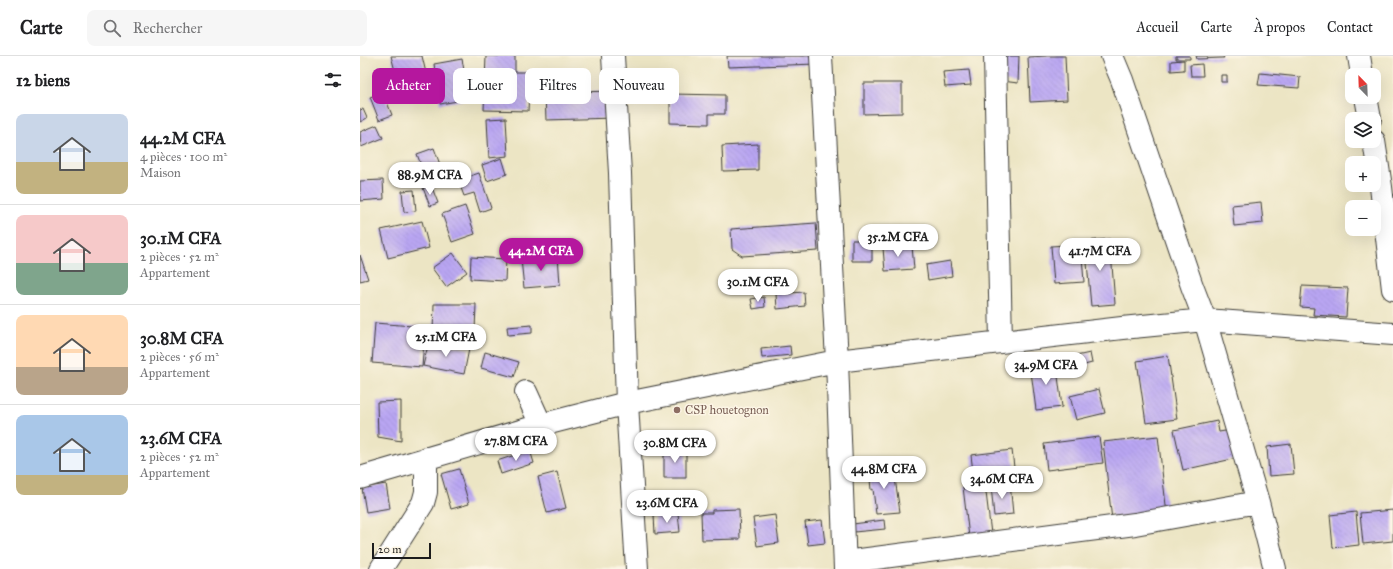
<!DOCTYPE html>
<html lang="fr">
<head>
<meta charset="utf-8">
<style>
	:root { --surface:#fff; --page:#f6f6f6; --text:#202124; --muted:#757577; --line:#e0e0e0; --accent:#b5179e }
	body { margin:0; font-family:"IM FELL Great Primer",serif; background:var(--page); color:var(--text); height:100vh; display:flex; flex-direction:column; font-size:15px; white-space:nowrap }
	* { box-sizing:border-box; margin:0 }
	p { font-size:13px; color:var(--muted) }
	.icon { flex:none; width:22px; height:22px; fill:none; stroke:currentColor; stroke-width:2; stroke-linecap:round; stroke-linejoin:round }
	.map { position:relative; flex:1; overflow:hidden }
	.details { display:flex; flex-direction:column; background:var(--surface); width:360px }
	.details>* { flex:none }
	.banner { position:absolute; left:12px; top:12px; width:380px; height:36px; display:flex; gap:8px }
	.needle { width:26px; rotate:337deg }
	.controls { position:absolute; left:985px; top:12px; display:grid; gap:8px }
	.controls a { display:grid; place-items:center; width:36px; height:36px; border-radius:8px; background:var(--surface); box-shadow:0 4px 16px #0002; font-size:20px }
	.scale { position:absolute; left:12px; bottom:10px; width:59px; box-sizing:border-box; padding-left:4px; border:2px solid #1c1c1c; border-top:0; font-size:11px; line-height:14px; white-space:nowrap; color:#1c1c1c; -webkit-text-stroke:3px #fcf5e5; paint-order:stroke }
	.price { position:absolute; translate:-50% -34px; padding:0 9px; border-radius:14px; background:#fff; color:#222; font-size:13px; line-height:26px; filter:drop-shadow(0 1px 2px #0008) }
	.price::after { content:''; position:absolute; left:50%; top:24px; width:12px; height:9px; margin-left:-6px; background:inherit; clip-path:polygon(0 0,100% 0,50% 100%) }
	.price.on { background:var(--accent); color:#fff }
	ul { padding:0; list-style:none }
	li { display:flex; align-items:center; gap:12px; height:100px; padding:0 16px }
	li+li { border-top:1px solid var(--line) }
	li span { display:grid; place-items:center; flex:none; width:112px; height:80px; border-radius:8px; color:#555 }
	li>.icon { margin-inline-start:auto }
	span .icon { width:48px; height:48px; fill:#fffc; stroke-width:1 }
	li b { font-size:17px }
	h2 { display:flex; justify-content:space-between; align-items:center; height:48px; padding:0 16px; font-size:17px }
	.chip { padding:0 14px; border-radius:8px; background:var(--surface); box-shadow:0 4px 16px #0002; font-size:14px; line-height:36px }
	.chip.on { background:var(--accent); color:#fff }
	header { display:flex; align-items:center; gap:24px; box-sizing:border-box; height:56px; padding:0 20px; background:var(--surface); border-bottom:1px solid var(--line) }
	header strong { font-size:19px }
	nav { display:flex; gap:22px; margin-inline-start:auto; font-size:14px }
	.search { width:280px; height:36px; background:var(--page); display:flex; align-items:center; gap:10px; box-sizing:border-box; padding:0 14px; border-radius:8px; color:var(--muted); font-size:15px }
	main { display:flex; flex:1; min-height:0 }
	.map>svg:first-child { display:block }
	.building { fill:url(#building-back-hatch) }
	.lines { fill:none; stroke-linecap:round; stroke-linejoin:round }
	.minor-casing { stroke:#3b3a35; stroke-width:24 }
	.minor { stroke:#fff; stroke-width:22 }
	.education-dot { fill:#8d6e63; stroke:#fcf5e5; stroke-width:1.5 }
	.labels { text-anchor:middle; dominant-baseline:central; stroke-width:3; stroke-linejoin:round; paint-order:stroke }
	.education-label { font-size:12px; fill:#785e54; stroke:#fcf5e5; text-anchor:start }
</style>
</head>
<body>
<header>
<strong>Carte</strong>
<div class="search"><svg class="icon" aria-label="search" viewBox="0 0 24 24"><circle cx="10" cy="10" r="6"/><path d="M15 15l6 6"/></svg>Rechercher</div>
<nav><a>Accueil</a><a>Carte</a><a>À propos</a><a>Contact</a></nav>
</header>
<main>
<section class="details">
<h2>12 biens<svg class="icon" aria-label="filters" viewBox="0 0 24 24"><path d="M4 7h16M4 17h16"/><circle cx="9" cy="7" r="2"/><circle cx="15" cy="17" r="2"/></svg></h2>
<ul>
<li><span style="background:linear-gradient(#c9d6e8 60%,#c2b280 0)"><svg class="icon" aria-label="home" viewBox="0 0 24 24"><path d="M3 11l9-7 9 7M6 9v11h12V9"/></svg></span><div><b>44.2M CFA</b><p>4 pièces · 100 m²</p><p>Maison</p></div></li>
<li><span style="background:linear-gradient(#f6c9c9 60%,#7fa58c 0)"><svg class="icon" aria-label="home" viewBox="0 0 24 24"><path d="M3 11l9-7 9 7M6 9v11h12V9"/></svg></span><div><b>30.1M CFA</b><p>2 pièces · 52 m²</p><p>Appartement</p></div></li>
<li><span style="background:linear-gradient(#ffd9b3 65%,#b9a48a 0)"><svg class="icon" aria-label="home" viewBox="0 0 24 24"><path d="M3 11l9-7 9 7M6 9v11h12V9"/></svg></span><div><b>30.8M CFA</b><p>2 pièces · 56 m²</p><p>Appartement</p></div></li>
<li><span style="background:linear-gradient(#a9c7e8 75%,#c2b280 0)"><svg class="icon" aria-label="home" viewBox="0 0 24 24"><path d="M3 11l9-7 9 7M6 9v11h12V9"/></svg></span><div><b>23.6M CFA</b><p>2 pièces · 52 m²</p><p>Appartement</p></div></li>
</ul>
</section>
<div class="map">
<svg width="1033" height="513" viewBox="0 0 1033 513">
	<defs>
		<pattern id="building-back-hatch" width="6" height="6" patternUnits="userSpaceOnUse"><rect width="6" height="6" fill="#b9a6f3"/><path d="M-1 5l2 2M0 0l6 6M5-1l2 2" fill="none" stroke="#9e8ed0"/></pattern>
	</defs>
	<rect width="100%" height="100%" fill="#fcf5e5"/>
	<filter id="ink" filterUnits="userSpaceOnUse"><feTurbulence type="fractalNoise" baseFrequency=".025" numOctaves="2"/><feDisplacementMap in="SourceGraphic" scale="8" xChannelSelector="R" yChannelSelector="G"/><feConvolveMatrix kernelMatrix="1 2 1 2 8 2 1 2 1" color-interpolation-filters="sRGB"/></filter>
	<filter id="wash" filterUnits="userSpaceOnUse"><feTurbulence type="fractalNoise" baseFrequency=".012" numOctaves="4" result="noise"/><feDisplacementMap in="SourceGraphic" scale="16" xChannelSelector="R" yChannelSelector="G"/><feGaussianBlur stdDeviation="0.9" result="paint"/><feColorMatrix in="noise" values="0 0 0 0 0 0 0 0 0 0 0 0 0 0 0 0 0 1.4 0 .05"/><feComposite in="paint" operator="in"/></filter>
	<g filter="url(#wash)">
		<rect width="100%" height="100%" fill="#ece5c4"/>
		<g id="blocks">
			<path class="building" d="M31 0H62L69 30 41 37Z
				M126 0H155V16H170L168 55 124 54Z
				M367 0H457V8L368 11Z
				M644 0H659L658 27 642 25Z
				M687 0H705L707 44 670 46 668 1Z
				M816 0H830V3H816Z
				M836 0H863L864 2 837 3Z
				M102 3 109 43 80 48 74 8Z
				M824 4V14L811 15V5Z
				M842 8 843 20H831L830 9Z
				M609 14 611 29 585 31 583 16Z
				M900 17 940 21 939 32 898 29Z
				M861 19H867V26H861Z
				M504 27H542V57L504 58Z
				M253 35 254 62 186 64 185 37Z
				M23 36 32 59 19 64 10 41Z
				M310 38 365 39V58H349V68L310 67Z
				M3 53 7 62 0 66V54Z
				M146 62 148 100 129 102 127 63Z
				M17 69 23 82 1 91 0 76Z
				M398 88V114L363 115 362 90Z
				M74 92 83 117 66 123 57 98Z
				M142 102 147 118 127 125 122 109Z
				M119 117 131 152 120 156 114 137 104 140 98 124Z
				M23 124 24 143 0 145V125Z
				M71 129 78 147 70 150 63 132Z
				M54 134 56 155 44 156 42 135Z
				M901 146 903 167 874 170 872 149Z
				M105 150 115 178 92 186 82 158Z
				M62 165 69 192 28 202 21 174Z
				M456 167 458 195 382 200 372 193 371 173Z
				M750 183 755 248 731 250 725 185Z
				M492 184H512V205H492Z
				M721 188 724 226 694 228 691 190Z
				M552 190 554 213 525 215 523 192Z
				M93 197 107 216 86 231 72 212Z
				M0 199 8 223 0 225Z
				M198 199 200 229 164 232 161 203Z
				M111 201 146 203 145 225 110 223Z
				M590 205 592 220 568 224 566 209Z
				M942 230 988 232 986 261 953 259 954 252 940 251Z
				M444 236 445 250 417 253 416 238Z
				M404 241 405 251 393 253 391 243Z
				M74 248H116L115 275H73Z
				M15 267 65 271 62 311 12 307Z
				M172 269V277L148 279 147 271Z
				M69 285 109 293 104 318 63 310Z
				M430 290 431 299 402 302 401 293Z
				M125 296 159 306 154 321 121 312Z
				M730 297 732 307 709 313 707 302Z
				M808 300 817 363 786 367 777 305Z
				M696 305 702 351 676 354 670 308Z
				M739 333 745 357 716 364 710 340Z
				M41 345V385L18 381 17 346Z
				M857 365 859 376 871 374 877 402 823 414 814 374Z
				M798 380 807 458 752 464 743 386Z
				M739 381 743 407 687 414 684 388Z
				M931 388 934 418 909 420 907 391Z
				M304 393H326V422H304Z
				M170 394 174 407 141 418 137 405Z
				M652 394 655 420 614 425 611 399Z
				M533 409 540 456 516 458 513 433 511 434 509 412Z
				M99 413 109 448 91 453 81 418Z
				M197 416 206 452 187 457 178 421Z
				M650 427 653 458 634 460 631 430Z
				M26 428 30 452 6 456 2 432Z
				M625 428 631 478 609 481 603 431Z
				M379 453 380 483 342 484 341 457H352V454Z
				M1033 454V485L1003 488 1000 457Z
				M996 456 999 489 973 492 970 459Z
				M318 457 320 476 295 478 294 459Z
				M415 459 419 487 397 490 393 462Z
				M462 464 465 487 448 489 445 466Z
				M524 464 525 473 494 476 493 468Z"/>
		</g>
	</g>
	<g filter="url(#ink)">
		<use href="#blocks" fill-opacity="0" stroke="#3b3a35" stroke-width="1"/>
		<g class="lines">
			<g class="minor-casing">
				<path id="minor" d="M253 0 260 117 267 347 277 513
					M461 0 477 305 485 513
					M635 0 641 286
					M752 0 762 24 832 230 845 264 898 446 915 513
					M999 0 1002 19
					M1006 41 1010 63
					M1014 85 1021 131 1033 233
					M166 336 181 369
					M0 422 181 369 267 347 477 305 762 272 845 264 1033 278
					M485 506 775 468 898 446
					M21 513 63 447 66 436V402"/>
			</g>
			<use href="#minor" class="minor"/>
		</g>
	</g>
	<circle class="education-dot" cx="317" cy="354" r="4"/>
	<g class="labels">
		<g class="education-label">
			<text x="325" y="354">CSP houetognon</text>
		</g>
	</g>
</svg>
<div class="controls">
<a><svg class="needle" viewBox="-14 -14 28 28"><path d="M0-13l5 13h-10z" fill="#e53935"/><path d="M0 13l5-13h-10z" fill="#757577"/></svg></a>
<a><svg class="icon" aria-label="layers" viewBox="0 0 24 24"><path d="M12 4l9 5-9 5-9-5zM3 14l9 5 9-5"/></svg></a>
<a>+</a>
<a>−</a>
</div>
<div class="scale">20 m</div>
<b class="price" style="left:70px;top:140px">88.9M CFA</b>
<b class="price" style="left:538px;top:202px">35.2M CFA</b>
<b class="price on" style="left:181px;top:216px">44.2M CFA</b>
<b class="price" style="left:740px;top:216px">41.7M CFA</b>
<b class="price" style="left:398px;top:247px">30.1M CFA</b>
<b class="price" style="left:86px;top:302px">25.1M CFA</b>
<b class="price" style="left:686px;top:330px">34.9M CFA</b>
<b class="price" style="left:156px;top:406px">27.8M CFA</b>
<b class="price" style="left:315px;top:408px">30.8M CFA</b>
<b class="price" style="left:524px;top:434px">44.8M CFA</b>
<b class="price" style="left:642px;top:444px">34.6M CFA</b>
<b class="price" style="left:307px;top:468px">23.6M CFA</b>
<div class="banner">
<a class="chip on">Acheter</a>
<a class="chip">Louer</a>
<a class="chip">Filtres</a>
<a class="chip">Nouveau</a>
</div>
</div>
</main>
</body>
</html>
